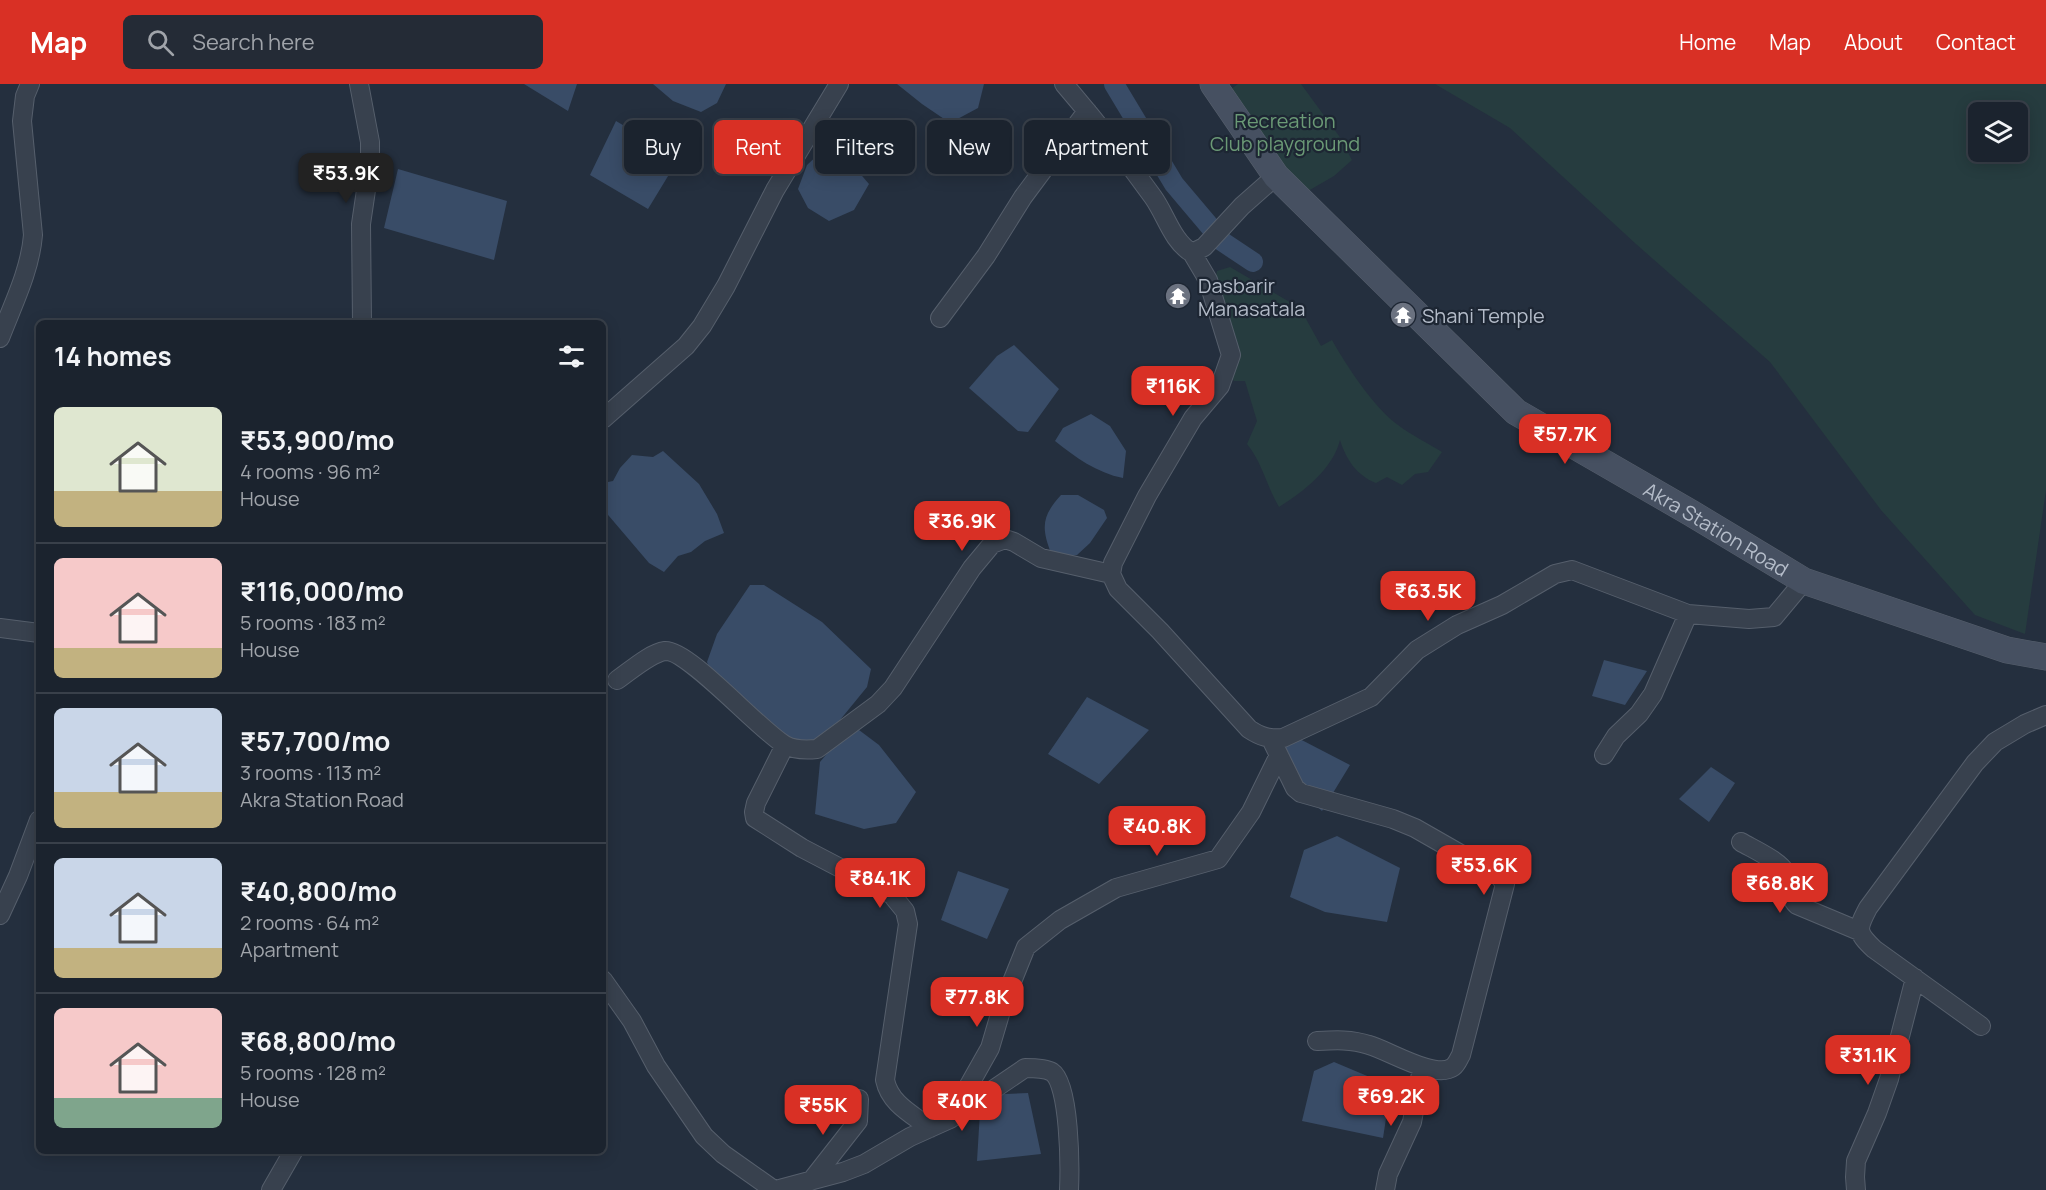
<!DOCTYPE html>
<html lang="en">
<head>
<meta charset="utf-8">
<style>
	:root { --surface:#1b232e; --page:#242b36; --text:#f1f3f6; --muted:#a0a4aa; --line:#39404a; --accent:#d93025 }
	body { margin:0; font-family:Manrope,sans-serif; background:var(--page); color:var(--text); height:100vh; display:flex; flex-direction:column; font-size:22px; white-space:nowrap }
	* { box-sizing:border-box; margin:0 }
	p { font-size:20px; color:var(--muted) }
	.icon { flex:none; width:33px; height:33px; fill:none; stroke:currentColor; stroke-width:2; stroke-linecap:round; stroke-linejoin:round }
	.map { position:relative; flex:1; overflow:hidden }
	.sheet { position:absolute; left:36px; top:236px; width:570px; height:834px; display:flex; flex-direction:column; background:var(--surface); border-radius:9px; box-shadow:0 3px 15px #0003,0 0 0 2px var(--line) }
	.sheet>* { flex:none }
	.banner { position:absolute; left:624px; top:36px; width:570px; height:54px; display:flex; gap:12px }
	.buttons { position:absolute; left:1968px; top:18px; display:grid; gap:12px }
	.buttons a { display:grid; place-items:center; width:60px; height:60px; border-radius:9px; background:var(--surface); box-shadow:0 3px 15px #0003,0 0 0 2px var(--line); font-size:30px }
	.price { position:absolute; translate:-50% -51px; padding:0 14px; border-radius:12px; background:var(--accent); color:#fff; font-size:20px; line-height:39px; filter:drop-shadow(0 2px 3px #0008) }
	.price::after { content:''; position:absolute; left:50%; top:36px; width:18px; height:14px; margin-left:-9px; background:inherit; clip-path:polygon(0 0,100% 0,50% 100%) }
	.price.on { background:#222; color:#fff }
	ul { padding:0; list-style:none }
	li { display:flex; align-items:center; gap:18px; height:150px; padding:0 18px }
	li+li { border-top:2px solid var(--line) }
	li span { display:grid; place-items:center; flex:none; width:168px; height:120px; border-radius:9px; color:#555 }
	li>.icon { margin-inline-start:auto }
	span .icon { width:72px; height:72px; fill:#fffc; stroke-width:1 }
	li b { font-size:26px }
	h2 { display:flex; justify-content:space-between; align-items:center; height:72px; padding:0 18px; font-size:26px }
	.tag { padding:0 21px; border-radius:9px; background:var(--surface); box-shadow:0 3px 15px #0003,0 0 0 2px var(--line); font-size:21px; line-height:54px }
	.tag.on { background:var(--accent); color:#fff }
	header { display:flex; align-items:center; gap:36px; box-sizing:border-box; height:84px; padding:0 30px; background:var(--accent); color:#fff }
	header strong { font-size:28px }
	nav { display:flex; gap:33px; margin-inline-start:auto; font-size:21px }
	.search { width:420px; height:54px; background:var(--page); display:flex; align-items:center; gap:15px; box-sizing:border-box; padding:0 21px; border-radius:9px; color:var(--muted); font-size:22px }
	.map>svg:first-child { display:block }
	.green { fill:#263c3f; fill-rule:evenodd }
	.water { fill:#394c67 }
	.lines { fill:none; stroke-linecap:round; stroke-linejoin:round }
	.canal { stroke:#394c67; stroke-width:20 }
	.street-casing { stroke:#565f6c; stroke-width:20 }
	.secondary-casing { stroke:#565f6c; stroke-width:27 }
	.street { stroke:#38414e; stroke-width:18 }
	.secondary { stroke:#465061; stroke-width:26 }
	.labels { text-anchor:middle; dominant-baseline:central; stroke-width:4.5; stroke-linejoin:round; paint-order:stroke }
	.park-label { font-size:20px; fill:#6b9a76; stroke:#1d2633 }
	.poi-label { font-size:20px; fill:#b4bcc9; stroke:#1d2633; text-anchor:start }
	.street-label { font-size:20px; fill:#b4bcc9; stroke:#1d2633 }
</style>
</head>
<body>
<header>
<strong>Map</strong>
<div class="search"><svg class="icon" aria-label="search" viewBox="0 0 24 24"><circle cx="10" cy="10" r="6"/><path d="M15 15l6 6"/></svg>Search here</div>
<nav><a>Home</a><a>Map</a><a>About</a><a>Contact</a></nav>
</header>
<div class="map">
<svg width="2046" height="1106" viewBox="0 0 2046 1106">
	<rect width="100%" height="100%" fill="#242f3e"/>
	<path class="green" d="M1238 0H1301L1339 52 1352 76 1334 92 1308 107 1213 18Z
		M1435 0H2046V406L2025 550 1975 531 1881 426 1770 278 1636 160 1510 44ZM2018 28V68H1978V28Z
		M1230 183 1300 224 1321 262 1332 256C1346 281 1374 324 1398 341 1411 351 1428 359 1442 368L1428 388 1415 390 1402 401 1387 393 1376 399C1356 391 1346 375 1340 356 1333 385 1303 408 1279 423 1267 403 1262 378 1247 360L1257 337 1245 297H1234L1229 289 1239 264 1230 235 1215 201 1217 187Z"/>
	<path class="water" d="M524 0H577L568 27Z
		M653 0H726L717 19 701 28 673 17Z
		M897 0H984L978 24 950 39 922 20Z
		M616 37 679 74 648 125 590 91Z
		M821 68C845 75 853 80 869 100L854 126 829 137 808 124 798 105 807 81Z
		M398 85 507 117 494 176 384 144Z
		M1014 261 1059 305 1028 348 1018 347 969 304 997 272Z
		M1091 330 1110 342 1126 367 1123 394C1097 389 1075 373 1055 357L1063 344Z
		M663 367 699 400 717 430 724 449 705 457 691 468 678 472 664 488 649 479 603 425V399L613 397 620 384 632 371 653 373Z
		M1061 411H1078L1104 426 1107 434 1090 459 1077 471 1061 473 1051 469C1041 443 1042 432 1061 411Z
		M750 501H764L822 538 871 585 867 603 840 636 811 663 782 655 715 597 707 578 717 550Z
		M1604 576 1647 587 1625 621 1592 612Z
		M1087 613 1149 646 1099 700 1048 670Z
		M859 646 879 661 916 708 896 739 864 745 815 730 820 678 844 649Z
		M1294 652 1350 681 1322 727 1272 681Z
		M1711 683 1735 699 1709 738 1679 715Z
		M1337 752 1400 784 1387 838 1325 828 1290 813 1304 766Z
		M958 787 1009 805 987 855 941 836Z
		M1334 978 1391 1002 1383 1054 1302 1037 1314 987Z
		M1028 1009 1041 1070 977 1077 981 1011Z"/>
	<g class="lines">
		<path class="canal" d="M1114 0 1174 100 1223 158 1253 178"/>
		<g class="street-casing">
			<path id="street" d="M359 0 370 58V79L361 140 362 238
				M1064 0C1095 36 1125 74 1153 113 1166 131 1172 157 1192 169L1204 163 1242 122 1276 92
				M1192 169 1208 196 1231 271 1220 302 1193 334 1147 412 1113 479 1111 490 1118 505 1160 547 1249 645C1261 653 1269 655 1283 654L1371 613 1417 566 1457 541 1502 521 1555 490 1572 486 1688 530 1749 535 1774 533 1804 497
				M940 234 986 172 1023 113 1087 27
				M0 254C13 220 30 187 33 151L22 37 25 12 30 0
				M603 335 686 262 702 242 726 202 775 106 839 0
				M0 544 39 549
				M617 596C629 588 650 569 665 567 688 565 759 646 785 661 794 666 806 666 817 665L878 620 893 604 972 484 992 460 1005 455 1014 458 1041 474 1111 490
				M1271 655 1295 704 1301 709 1393 735 1415 744 1499 792 1505 800 1461 971C1459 974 1457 980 1453 983 1435 996 1388 966 1369 961 1351 955 1335 956 1317 957
				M785 661 756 719 754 728 755 734 802 764 892 811 905 827 908 840 885 996C890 1020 912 1030 930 1044
				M1604 671 1616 652 1639 630 1653 610 1688 530
				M1741 758C1753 765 1780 777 1786 789 1791 799 1788 813 1797 821L1859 847
				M0 831 18 792 39 736
				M603 896 632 937 656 982 704 1052 723 1070 774 1106
				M1981 942 1874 865C1856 848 1857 845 1868 824L1975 679 1995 658 2025 640 2046 631
				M950 1035 990 964 1003 920 1026 863 1060 836 1116 804 1218 775 1251 728 1279 671
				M811 1097 858 1037 859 1015
				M271 1106 294 1066
				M776 1106 843 1088 864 1080 910 1053 950 1035 1025 984C1033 984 1045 984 1052 988 1070 1000 1070 1084 1069 1106
				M1385 1106 1388 1090 1412 1038 1422 984
				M1856 1106 1855 1093 1856 1077 1877 1029 1889 995 1915 894"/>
		</g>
		<g class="secondary-casing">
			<g id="secondary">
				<path id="s1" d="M1213 0 1276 92 1516 328 1691 429 1804 497 2007 566 2046 573"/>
			</g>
		</g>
		<use href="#street" class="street"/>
		<use href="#secondary" class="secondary"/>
	</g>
	<defs>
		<g id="temple-disc" transform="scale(1.35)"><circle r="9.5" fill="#6b7280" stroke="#1d2633"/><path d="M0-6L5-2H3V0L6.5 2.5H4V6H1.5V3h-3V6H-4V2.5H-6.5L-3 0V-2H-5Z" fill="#fff"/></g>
	</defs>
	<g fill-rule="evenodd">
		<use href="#temple-disc" x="1178" y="212"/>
		<use href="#temple-disc" x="1403" y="231"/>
	</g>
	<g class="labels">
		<g class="park-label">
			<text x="1285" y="36">Recreation<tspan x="1285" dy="23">Club playground</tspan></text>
		</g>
		<g class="poi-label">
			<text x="1198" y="201">Dasbarir<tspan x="1198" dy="23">Manasatala</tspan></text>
			<text x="1422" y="231">Shani Temple</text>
		</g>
		<g class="street-label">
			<text stroke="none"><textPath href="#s1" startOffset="680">Akra Station Road</textPath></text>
		</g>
	</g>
</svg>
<div class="buttons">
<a><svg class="icon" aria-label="layers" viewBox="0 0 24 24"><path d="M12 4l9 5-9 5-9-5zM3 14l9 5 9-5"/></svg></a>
</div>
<b class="price on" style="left:346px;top:120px">₹53.9K</b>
<b class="price" style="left:1173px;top:333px">₹116K</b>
<b class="price" style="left:1565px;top:381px">₹57.7K</b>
<b class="price" style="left:962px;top:468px">₹36.9K</b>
<b class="price" style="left:1428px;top:538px">₹63.5K</b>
<b class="price" style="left:1157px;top:773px">₹40.8K</b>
<b class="price" style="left:1484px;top:812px">₹53.6K</b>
<b class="price" style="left:880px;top:825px">₹84.1K</b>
<b class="price" style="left:1780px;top:830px">₹68.8K</b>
<b class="price" style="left:977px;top:944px">₹77.8K</b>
<b class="price" style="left:1868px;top:1002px">₹31.1K</b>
<b class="price" style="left:1391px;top:1043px">₹69.2K</b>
<b class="price" style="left:962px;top:1048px">₹40K</b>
<b class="price" style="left:823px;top:1052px">₹55K</b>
<div class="banner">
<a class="tag">Buy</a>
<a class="tag on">Rent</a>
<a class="tag">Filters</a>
<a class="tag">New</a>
<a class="tag">Apartment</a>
</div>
<section class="sheet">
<h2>14 homes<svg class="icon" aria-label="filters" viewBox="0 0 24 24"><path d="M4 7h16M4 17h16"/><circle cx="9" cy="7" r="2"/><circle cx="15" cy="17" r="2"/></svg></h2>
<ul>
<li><span style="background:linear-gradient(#dfe7d0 70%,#c2b280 0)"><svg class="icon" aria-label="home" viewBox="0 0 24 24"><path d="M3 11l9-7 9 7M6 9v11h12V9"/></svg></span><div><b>₹53,900/mo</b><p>4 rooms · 96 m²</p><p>House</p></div></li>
<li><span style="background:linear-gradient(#f6c9c9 75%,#c2b280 0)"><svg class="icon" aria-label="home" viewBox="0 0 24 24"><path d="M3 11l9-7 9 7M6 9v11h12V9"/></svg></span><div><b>₹116,000/mo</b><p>5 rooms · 183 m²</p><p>House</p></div></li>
<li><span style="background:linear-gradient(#c9d6e8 70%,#c2b280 0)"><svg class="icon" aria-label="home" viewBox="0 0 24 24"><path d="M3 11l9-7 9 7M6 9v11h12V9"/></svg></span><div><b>₹57,700/mo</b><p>3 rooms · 113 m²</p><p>Akra Station Road</p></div></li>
<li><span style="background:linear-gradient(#c9d6e8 75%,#c2b280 0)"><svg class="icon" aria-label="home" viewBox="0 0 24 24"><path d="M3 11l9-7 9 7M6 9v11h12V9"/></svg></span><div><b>₹40,800/mo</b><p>2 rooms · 64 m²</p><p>Apartment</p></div></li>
<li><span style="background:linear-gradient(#f6c9c9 75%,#7fa58c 0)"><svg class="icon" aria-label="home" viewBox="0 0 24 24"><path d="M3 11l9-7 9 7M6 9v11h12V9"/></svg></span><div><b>₹68,800/mo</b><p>5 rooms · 128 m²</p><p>House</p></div></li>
</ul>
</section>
</div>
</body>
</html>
